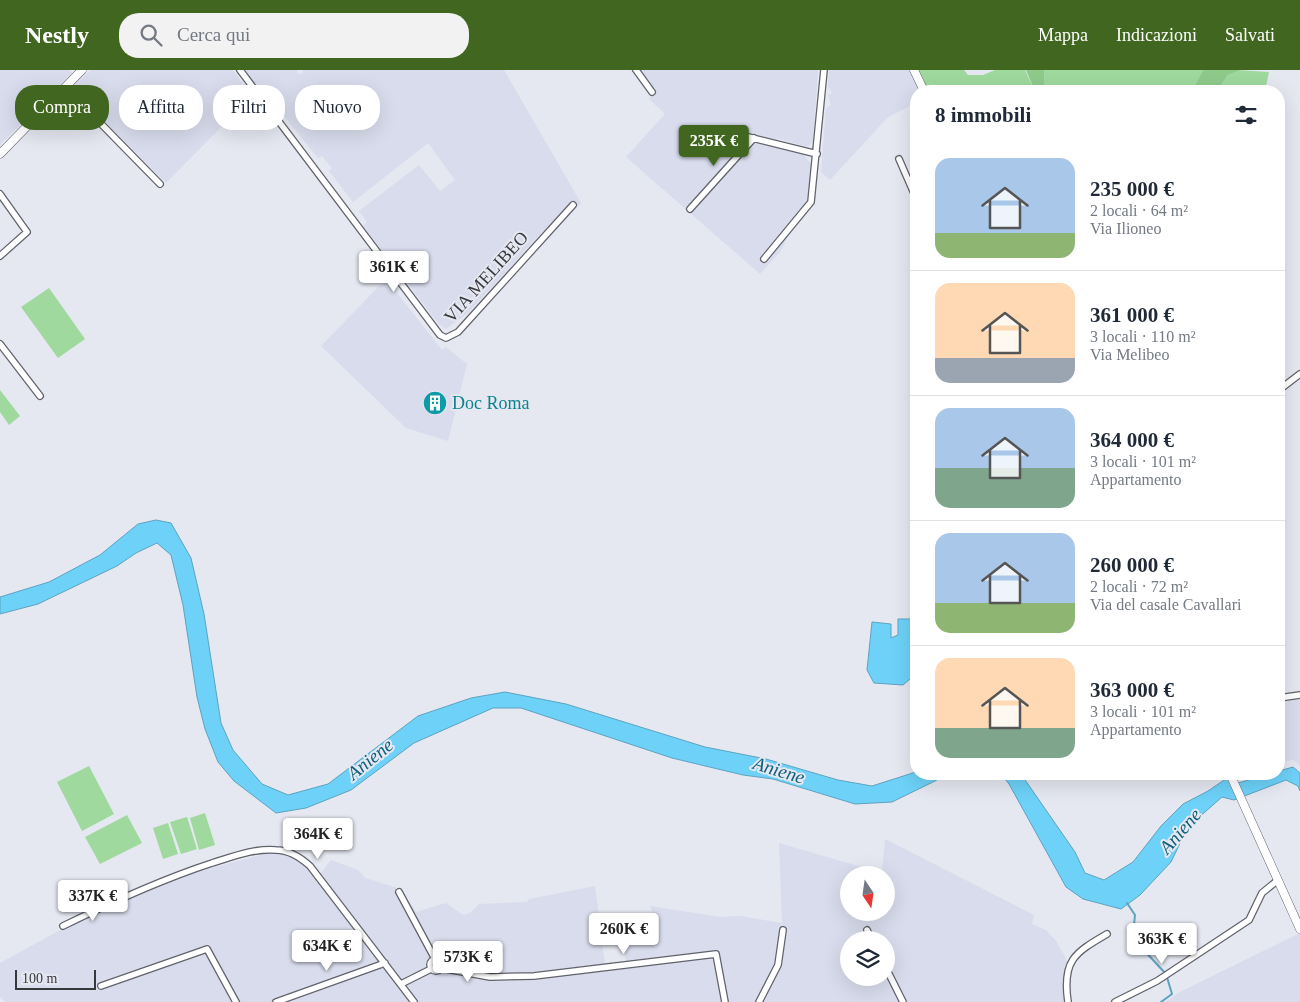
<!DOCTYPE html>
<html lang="it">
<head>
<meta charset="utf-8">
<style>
	:root { --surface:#fff; --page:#f2f2f3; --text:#1f2937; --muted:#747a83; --line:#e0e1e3; --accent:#41661f }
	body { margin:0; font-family:Georgia,serif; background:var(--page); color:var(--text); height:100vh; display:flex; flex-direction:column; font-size:19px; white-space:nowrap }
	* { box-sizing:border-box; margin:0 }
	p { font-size:16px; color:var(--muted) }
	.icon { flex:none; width:28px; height:28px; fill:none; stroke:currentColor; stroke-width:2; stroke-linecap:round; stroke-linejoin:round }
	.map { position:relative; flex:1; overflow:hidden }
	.details { position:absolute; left:910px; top:15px; width:375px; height:695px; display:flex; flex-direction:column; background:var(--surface); border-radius:20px; box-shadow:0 5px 20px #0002 }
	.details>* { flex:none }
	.guide { position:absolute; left:15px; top:15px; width:475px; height:45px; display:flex; gap:10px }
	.needle { width:32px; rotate:167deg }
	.buttons { position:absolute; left:840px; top:796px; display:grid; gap:10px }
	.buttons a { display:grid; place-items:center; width:55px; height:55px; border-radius:50%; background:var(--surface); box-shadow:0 5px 20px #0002; font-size:25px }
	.scale { position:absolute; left:15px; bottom:12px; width:81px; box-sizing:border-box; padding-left:5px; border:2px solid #37383c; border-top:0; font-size:14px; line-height:18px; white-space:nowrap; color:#37383c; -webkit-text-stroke:4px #e5e7f1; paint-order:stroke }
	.price { position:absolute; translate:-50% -42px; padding:0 11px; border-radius:5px; background:#fff; color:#222; font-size:16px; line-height:32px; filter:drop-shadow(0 1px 2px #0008) }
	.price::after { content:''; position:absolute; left:50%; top:30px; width:15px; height:11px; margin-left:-8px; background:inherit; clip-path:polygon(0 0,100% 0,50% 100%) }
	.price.current { background:var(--accent); color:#fff }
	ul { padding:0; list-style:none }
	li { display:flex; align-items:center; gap:15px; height:125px; padding:0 25px }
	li+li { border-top:1px solid var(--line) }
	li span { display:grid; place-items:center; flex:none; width:140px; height:100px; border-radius:15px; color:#555 }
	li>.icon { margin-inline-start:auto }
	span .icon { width:60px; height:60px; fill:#fffc; stroke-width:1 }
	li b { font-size:21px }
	h2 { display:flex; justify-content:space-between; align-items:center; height:60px; padding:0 25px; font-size:21px }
	.pill { padding:0 18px; border-radius:20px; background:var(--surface); box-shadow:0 5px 20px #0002; font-size:18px; line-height:45px }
	.pill.current { background:var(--accent); color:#fff }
	header { display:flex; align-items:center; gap:30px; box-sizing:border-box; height:70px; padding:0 25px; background:var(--accent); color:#fff }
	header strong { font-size:24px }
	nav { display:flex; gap:28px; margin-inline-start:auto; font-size:18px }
	.search { width:350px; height:45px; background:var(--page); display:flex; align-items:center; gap:12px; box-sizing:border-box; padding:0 18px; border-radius:20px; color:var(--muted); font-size:19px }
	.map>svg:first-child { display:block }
	.built { fill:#d8dcec; fill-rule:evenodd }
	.green { fill:#9fd99d }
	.forest { fill:#8ecb8b }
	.water { fill:#6dd1f8; stroke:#5da3c0 }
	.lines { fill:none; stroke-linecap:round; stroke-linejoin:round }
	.stream { stroke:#5da3c0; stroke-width:2 }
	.minor-casing { stroke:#61636b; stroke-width:8 }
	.tertiary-casing { stroke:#61636b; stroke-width:9 }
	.minor { stroke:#fff; stroke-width:5.5 }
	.tertiary { stroke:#fff; stroke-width:8 }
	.labels { text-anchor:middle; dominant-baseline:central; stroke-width:4; stroke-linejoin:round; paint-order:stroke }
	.street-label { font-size:18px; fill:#37383c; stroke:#e5e7f1 }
	.culture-label { font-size:18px; fill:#0d838f; stroke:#e5e7f1; text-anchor:start }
	.water-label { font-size:19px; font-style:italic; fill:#0c607a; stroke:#e5e7f1 }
</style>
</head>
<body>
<header>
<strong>Nestly</strong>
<div class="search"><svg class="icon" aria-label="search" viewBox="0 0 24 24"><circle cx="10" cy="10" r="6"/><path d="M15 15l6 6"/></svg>Cerca qui</div>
<nav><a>Mappa</a><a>Indicazioni</a><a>Salvati</a></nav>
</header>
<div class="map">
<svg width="1300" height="932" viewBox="0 0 1300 932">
	<rect width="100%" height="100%" fill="#e5e7f1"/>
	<path class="built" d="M0 0H69L72 3 0 75Z
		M91 0H233L246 18 234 30 241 37 166 113 72 18Z
		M245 0H297V3L302 4 303 0H504L581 133 552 162 546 158 468 243 446 259 439 254 363 156 367 152 359 141 419 95 440 121 455 110 428 73 353 132 329 101 332 98 322 86 318 88 275 35 272 22 258 17Z
		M639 0H818L813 71 808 77 775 68 804 85 811 94 810 124 780 182 760 204 626 87 665 44 649 29 656 21Z
		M829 0H911L920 21H916V33L888 47 830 110 821 102 826 39 831 35 828 25 832 23 828 16Z
		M386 209 442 280 446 277 467 294 448 371 406 358 321 276Z
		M1300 629V696L1293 690 1279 692V633Z
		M885 769 1034 845 1032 854 1046 860 1056 871 1068 892 1064 924 1066 932H728L719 880 626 893 621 847H654L650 836 720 847 740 846 782 853 779 773 882 803ZM849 805H886V842H849ZM849 870H886V908H849Z
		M268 783H282L297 790 309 799 410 932H5L0 927V893L64 858 175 808Z
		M331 790 358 800 365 808 401 819 416 842 446 833 463 845 470 843 479 834 527 832 529 829 595 816 605 895 499 905 445 897 441 903 449 902 494 911 528 910 715 887 723 932H417L321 803Z
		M1300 863V932H1166L1178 923Z"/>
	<path class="green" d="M918 0H964L968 5H983L995 0H1025L1035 21H927Z
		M1044 0H1203L1192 21H1045Z
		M1237 0 1269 2 1265 21H1217L1228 5Z
		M49 218 85 269 58 288 21 237Z
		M0 320 20 346 9 355 0 342Z
		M89 696 114 744 82 761 57 712Z
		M205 743 215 775 199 780 190 748Z
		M127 745 142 773 100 794 85 767Z
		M187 747 197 779 181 784 170 752Z
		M168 753 178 784 163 789 153 758Z"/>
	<path class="forest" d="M1026 0H1044L1045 21H1035Z
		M1203 0H1240L1228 5 1217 21H1192Z"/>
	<path class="water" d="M156 450 171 453 191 488 204 544 221 653 233 680 262 714 288 725 328 714 418 646 471 628 505 622 566 634 705 677 766 689 838 710 872 716 916 702 946 704 935 711 892 732 855 734 773 709 743 705 672 688 521 638H493L414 673 351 720 306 738 276 743 234 711 218 692 205 659 197 627 183 535 171 485 157 473 136 483 117 496 38 534 0 544V527L49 512 100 485 138 454Z
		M898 549H916V604L903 615 874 613 867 600 872 552 891 554V568L898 565Z
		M1293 697 1300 703V721L1298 716 1286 710 1234 730 1222 727 1188 757 1171 792 1140 825 1121 839 1083 829 1066 817 1009 714 1001 704H1021L1075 782 1085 803 1104 810 1133 792 1161 756 1183 734 1208 721 1227 708 1238 713 1270 704H1279V701Z"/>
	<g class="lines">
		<path class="stream" d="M1127 833 1135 845 1133 864 1140 876 1166 904 1172 924 1161 932"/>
		<g class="minor-casing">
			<path id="minor" d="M240 0 440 265 446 268 458 262 573 135
				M636 0 652 22
				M65 17 160 114
				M720 60 817 84
				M899 89 916 128
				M0 124 27 162 0 186
				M690 139 754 68
				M764 189 811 132 824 0
				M0 274 40 326
				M1279 320 1300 304
				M1279 628 1300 625
				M399 822 435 889
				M63 856C112 832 160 810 212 793 232 787 254 778 276 780 289 780 300 787 310 796L414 932
				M867 860 872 870
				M430 895a6 6 0 1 1 12 0a6 6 0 1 1-12 0Z
				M441 898 490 907 534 906 716 884 725 932
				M886 898 903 932
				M401 914 431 899
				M101 916 207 879 236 932
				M276 932 385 893
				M759 932 778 895 783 860
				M1068 932C1062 891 1074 883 1107 864
				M1115 932 1157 911 1249 850 1262 823 1278 810"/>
		</g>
		<g class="tertiary-casing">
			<path id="tertiary" d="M914 0 924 21
				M0 84 82 0
				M1230 704 1300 859"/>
		</g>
		<use href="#minor" class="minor"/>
		<use href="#tertiary" class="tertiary"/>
	</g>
	<defs>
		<g id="building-disc" transform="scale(1.25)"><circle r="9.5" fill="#0f9aa8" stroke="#e5e7f1"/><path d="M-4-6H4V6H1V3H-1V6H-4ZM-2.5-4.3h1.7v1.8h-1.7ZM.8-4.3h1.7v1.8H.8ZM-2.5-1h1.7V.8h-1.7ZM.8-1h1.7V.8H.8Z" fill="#fff"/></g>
	</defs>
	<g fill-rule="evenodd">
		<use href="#building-disc" x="435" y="333"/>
	</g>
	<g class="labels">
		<g class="street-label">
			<text transform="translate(486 207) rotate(-48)">VIA MELIBEO</text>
		</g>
		<g class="culture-label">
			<text x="452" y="333">Doc Roma</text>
		</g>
		<g class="water-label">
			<text transform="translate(370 689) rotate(-39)">Aniene</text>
			<text transform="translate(779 700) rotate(17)">Aniene</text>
			<text transform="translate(1180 761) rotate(-49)">Aniene</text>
		</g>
	</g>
</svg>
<div class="buttons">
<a><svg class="needle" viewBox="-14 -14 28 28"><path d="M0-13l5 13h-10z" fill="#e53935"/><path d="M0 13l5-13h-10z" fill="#747a83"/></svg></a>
<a><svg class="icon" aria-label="layers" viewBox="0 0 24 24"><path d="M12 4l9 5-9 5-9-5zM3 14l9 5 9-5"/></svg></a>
</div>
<div class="scale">100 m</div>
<b class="price current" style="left:714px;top:97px">235K €</b>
<b class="price" style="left:394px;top:223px">361K €</b>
<b class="price" style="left:318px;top:790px">364K €</b>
<b class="price" style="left:93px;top:852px">337K €</b>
<b class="price" style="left:624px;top:885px">260K €</b>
<b class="price" style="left:1162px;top:895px">363K €</b>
<b class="price" style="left:327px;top:902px">634K €</b>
<b class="price" style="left:468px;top:913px">573K €</b>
<div class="guide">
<a class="pill current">Compra</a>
<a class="pill">Affitta</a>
<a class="pill">Filtri</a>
<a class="pill">Nuovo</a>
</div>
<section class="details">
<h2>8 immobili<svg class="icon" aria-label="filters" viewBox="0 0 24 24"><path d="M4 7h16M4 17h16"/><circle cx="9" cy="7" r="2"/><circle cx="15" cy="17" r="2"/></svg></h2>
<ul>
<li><span style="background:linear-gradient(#a9c7e8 75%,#8fb573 0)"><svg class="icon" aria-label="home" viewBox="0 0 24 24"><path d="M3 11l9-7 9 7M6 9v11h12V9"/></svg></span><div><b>235 000 €</b><p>2 locali · 64 m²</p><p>Via Ilioneo</p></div></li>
<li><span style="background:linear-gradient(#ffd9b3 75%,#9aa5b1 0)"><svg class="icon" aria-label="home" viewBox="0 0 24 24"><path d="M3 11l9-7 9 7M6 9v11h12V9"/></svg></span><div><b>361 000 €</b><p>3 locali · 110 m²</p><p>Via Melibeo</p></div></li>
<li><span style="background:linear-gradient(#a9c7e8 60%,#7fa58c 0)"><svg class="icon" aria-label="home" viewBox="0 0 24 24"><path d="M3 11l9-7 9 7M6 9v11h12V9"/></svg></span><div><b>364 000 €</b><p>3 locali · 101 m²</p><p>Appartamento</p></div></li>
<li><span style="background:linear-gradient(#a9c7e8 70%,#8fb573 0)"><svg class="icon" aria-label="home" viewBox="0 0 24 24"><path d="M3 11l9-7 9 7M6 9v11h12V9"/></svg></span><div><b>260 000 €</b><p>2 locali · 72 m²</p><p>Via del casale Cavallari</p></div></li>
<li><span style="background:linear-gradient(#ffd9b3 70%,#7fa58c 0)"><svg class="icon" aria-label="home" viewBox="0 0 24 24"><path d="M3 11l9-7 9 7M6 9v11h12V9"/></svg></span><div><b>363 000 €</b><p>3 locali · 101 m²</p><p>Appartamento</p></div></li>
</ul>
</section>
</div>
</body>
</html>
